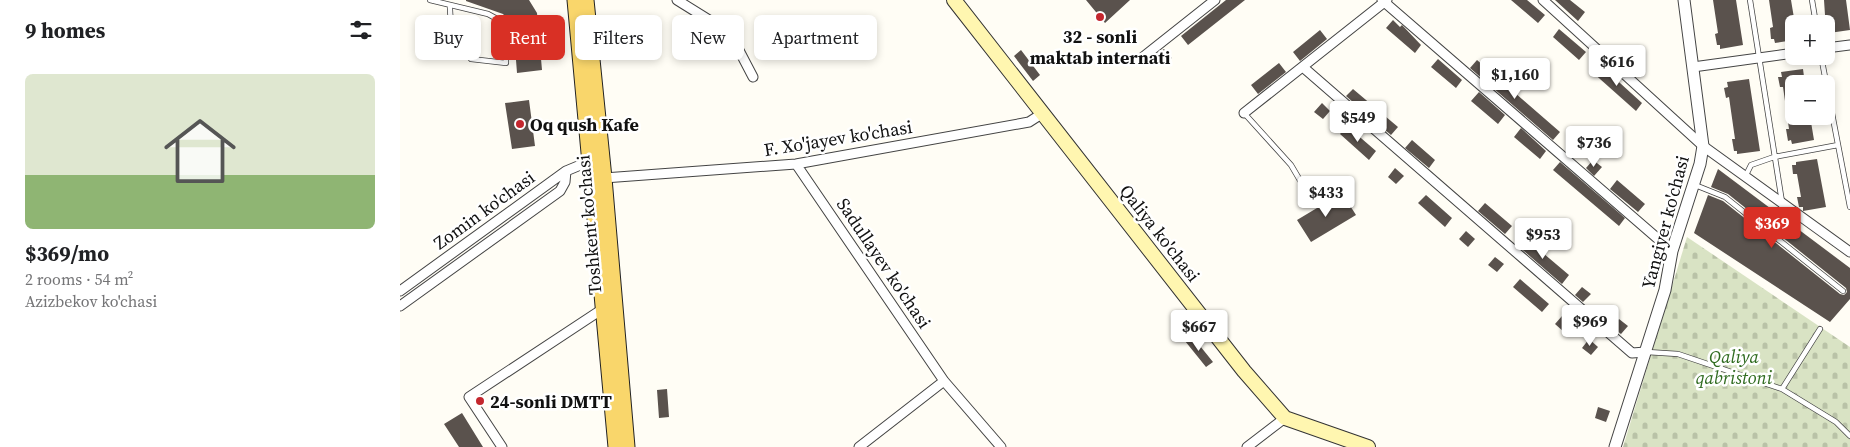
<!DOCTYPE html>
<html lang="en">
<head>
<meta charset="utf-8">
<style>
	:root { --surface:#fff; --page:#f6f6f6; --text:#202124; --muted:#757577; --line:#e0e0e0; --accent:#d93025 }
	body { margin:0; font-family:"Source Serif 4",serif; background:var(--page); color:var(--text); height:100vh; display:flex; flex-direction:column; font-size:19px; white-space:nowrap }
	* { box-sizing:border-box; margin:0 }
	p { font-size:16px; color:var(--muted) }
	.icon { flex:none; width:28px; height:28px; fill:none; stroke:currentColor; stroke-width:2; stroke-linecap:round; stroke-linejoin:round }
	.map { position:relative; flex:1; overflow:hidden }
	.panel { display:flex; flex-direction:column; background:var(--surface); width:400px }
	.panel>* { flex:none }
	.banner { position:absolute; left:15px; top:15px; width:475px; height:45px; display:flex; gap:10px }
	.tools { position:absolute; left:1385px; top:15px; display:grid; gap:10px }
	.tools a { display:grid; place-items:center; width:50px; height:50px; border-radius:8px; background:var(--surface); box-shadow:0 2px 8px #0003; font-size:25px }
	.price { position:absolute; translate:-50% -42px; padding:0 11px; border-radius:5px; background:#fff; color:#222; font-size:16px; line-height:32px; filter:drop-shadow(0 1px 2px #0008) }
	.price::after { content:''; position:absolute; left:50%; top:30px; width:15px; height:11px; margin-left:-8px; background:inherit; clip-path:polygon(0 0,100% 0,50% 100%) }
	.price.current { background:var(--accent); color:#fff }
	ul { padding:0; list-style:none }
	li { display:grid; align-content:center; gap:10px; height:265px; padding:0 25px }
	li+li { border-top:1px solid var(--line) }
	li span { display:grid; place-items:center; height:155px; border-radius:8px; color:#555 }
	li>.icon { margin-inline-start:auto }
	span .icon { width:90px; height:90px; fill:#fffc; stroke-width:1 }
	li b { font-size:21px }
	h2 { display:flex; justify-content:space-between; align-items:center; height:60px; padding:0 25px; font-size:21px }
	.pill { padding:0 18px; border-radius:8px; background:var(--surface); box-shadow:0 2px 8px #0003; font-size:18px; line-height:45px }
	.pill.current { background:var(--accent); color:#fff }
	main { display:flex; flex:1; min-height:0 }
	.map>svg:first-child { display:block }
	.cemetery { fill:url(#cemetery-stones) }
	.building { fill:#5a524d }
	.lines { fill:none; stroke-linecap:round; stroke-linejoin:round }
	.service-casing { stroke:#444; stroke-width:6 }
	.minor-casing { stroke:#444; stroke-width:11 }
	.tertiary-casing { stroke:#444; stroke-width:13 }
	.secondary-casing { stroke:#333; stroke-width:16 }
	.primary-casing { stroke:#222; stroke-width:17 }
	.service { stroke:#fff; stroke-width:4.5 }
	.minor { stroke:#fff; stroke-width:9 }
	.tertiary { stroke:#fff; stroke-width:11 }
	.secondary { stroke:#fff6b0; stroke-width:14 }
	.primary { stroke:#f9d66b; stroke-width:15 }
	.poi-dot { fill:#c4262e; stroke:#fff; stroke-width:2 }
	.labels { text-anchor:middle; dominant-baseline:central; stroke-width:5; stroke-linejoin:round; paint-order:stroke }
	.poi-label { font-size:18px; font-weight:bold; fill:#111; stroke:#fff; text-anchor:start }
	.street-label { font-size:18px; fill:#111; stroke:#fff }
	.park-label { font-size:18px; font-style:italic; fill:#2f6b1f; stroke:#fff }
</style>
</head>
<body>
<main>
<section class="panel">
<h2>9 homes<svg class="icon" aria-label="filters" viewBox="0 0 24 24"><path d="M4 7h16M4 17h16"/><circle cx="9" cy="7" r="2"/><circle cx="15" cy="17" r="2"/></svg></h2>
<ul>
<li><span style="background:linear-gradient(#dfe7d0 65%,#8fb573 0)"><svg class="icon" aria-label="home" viewBox="0 0 24 24"><path d="M3 11l9-7 9 7M6 9v11h12V9"/></svg></span><div><b>$369/mo</b><p>2 rooms · 54 m²</p><p>Azizbekov ko'chasi</p></div></li>
</ul>
</section>
<div class="map">
<svg width="1450" height="447" viewBox="0 0 1450 447">
	<defs>
		<pattern id="cemetery-stones" width="16" height="16" patternUnits="userSpaceOnUse" patternTransform="scale(1.25)"><rect width="16" height="16" fill="#d9e3c4"/><path d="M2 7V4a2 2 0 0 1 4 0v3zM10 15v-3a2 2 0 0 1 4 0v3z" fill="#b9c2a7"/></pattern>
	</defs>
	<rect width="100%" height="100%" fill="#fffdf5"/>
	<path class="cemetery" d="M1287 237 1450 347V447H1223Z"/>
	<path class="building" d="M66 0H129L137 13 142 70 117 73 114 34 110 22 103 14 66 1Z
		M686 0H730L705 23Z
		M826 0H845L788 45 781 36Z
		M1111 0H1127L1145 15 1138 23Z
		M1155 0H1170L1185 12 1178 21Z
		M1313 0H1336L1343 45 1320 49V45H1317L1315 34 1318 33Z
		M1369 0H1391L1395 24 1394 40 1375 43 1374 39H1371L1370 28 1373 27Z
		M1424 0H1446L1450 30 1429 33 1428 29 1426 30Z
		M993 20 1000 27 1002 25 1021 45 1015 53 986 28Z
		M1159 29 1186 52 1179 60 1153 37Z
		M920 30 927 39 900 61 893 52Z
		M764 49 772 58 763 65 755 55Z
		M621 50 640 75 633 81 614 56Z
		M1038 59 1062 80 1056 88 1031 67Z
		M1077 60 1160 132 1153 140 1070 68Z
		M879 63 886 72 858 94 851 85Z
		M1198 63 1242 103 1236 111 1191 71Z
		M1403 69 1405 84H1394V116H1410L1414 140 1392 144 1391 140 1388 141 1386 129H1389L1383 87H1380L1378 77H1382L1381 72Z
		M1349 79 1360 151 1337 154V151H1334L1332 139H1335L1329 97 1326 98 1324 88 1328 87 1327 82Z
		M953 89 998 127 991 135 946 96Z
		M1079 92 1105 115 1098 124 1071 101Z
		M129 100 135 146 112 149 105 103Z
		M922 103 930 111 923 119 914 112Z
		M947 126 976 151 969 160 940 134Z
		M1121 128 1146 151 1140 159 1114 137Z
		M1012 140 1035 160 1029 168 1005 148Z
		M1417 159 1426 207 1403 211V207H1399L1397 197H1401L1397 174H1393L1392 165H1396V162Z
		M1193 160 1202 167 1194 176 1186 168Z
		M1160 162 1225 218 1219 226 1153 170Z
		M995 168 1004 176 996 184 988 177Z
		M1318 169 1450 268V299L1430 322 1294 233 1308 195 1323 201 1440 294 1444 295 1447 292 1446 288 1328 194 1311 187Z
		M1217 180 1245 204 1238 212 1210 189Z
		M942 193 956 215 911 242 897 220Z
		M1026 195 1052 218 1045 227 1018 203Z
		M1085 203 1112 226 1105 234 1078 211Z
		M1066 231 1075 239 1068 247 1059 239Z
		M1124 237 1169 275 1162 284 1117 245Z
		M1095 257 1104 264 1097 272 1088 265Z
		M1120 279 1149 304 1142 312 1113 287Z
		M1182 287 1191 294 1183 302 1175 295Z
		M1162 316 1171 324 1164 332 1155 324Z
		M1219 319 1228 326 1221 334 1212 327Z
		M792 336 813 362 806 367 785 341Z
		M1189 339 1198 347 1191 355 1182 348Z
		M267 389 269 417 259 418 257 390Z
		M1198 407 1210 411 1206 422 1195 418Z
		M62 413 83 447H59L44 424Z"/>
	<g class="lines">
		<g class="service-casing">
			<path id="service" d="M30 0 88 14 99 20 105 30 106 63 71 59C59 41 49 27 50 5
				M1350 0 1382 202
				M1412 0 1416 24
				M1421 56 1450 207
				M844 113 891 165 911 199
				M1345 177 1351 165 1374 157 1438 145
				M1295 185 1325 197 1443 291
				M1247 352 1278 354 1382 389 1436 422 1450 436
				M1382 389 1420 329"/>
		</g>
		<g class="minor-casing">
			<path id="minor" d="M277 0 330 33 353 77
				M982 0 1272 251
				M1143 0 1303 146 1450 252
				M1426 48 1450 45
				M743 57 815 0
				M1293 67 1394 53
				M904 68 1232 353 1246 352
				M844 113 987 0
				M396 164 544 381 601 447
				M204 178 396 164 629 122 643 113
				M0 291 166 171 190 161
				M0 306 160 191 165 182 166 171
				M102 447 69 397 204 308
				M459 447 544 381
				M847 447 885 418"/>
		</g>
		<g class="tertiary-casing">
			<path id="tertiary" d="M1215 447 1265 290 1272 251 1300 164 1303 146 1284 0"/>
		</g>
		<g class="secondary-casing">
			<path id="secondary" d="M554 0 844 371 885 418 968 447"/>
		</g>
		<g class="primary-casing">
			<path id="primary" d="M175 0 216 447
				M186 0 204 178 227 447"/>
		</g>
		<use href="#service" class="service"/>
		<use href="#minor" class="minor"/>
		<use href="#tertiary" class="tertiary"/>
		<use href="#secondary" class="secondary"/>
		<use href="#primary" class="primary"/>
	</g>
	<g class="poi-dot">
		<circle cx="700" cy="17" r="5"/>
		<circle cx="120" cy="124" r="5"/>
		<circle cx="80" cy="401" r="5"/>
	</g>
	<g class="labels">
		<g class="poi-label">
			<text x="700" y="36" text-anchor="middle">32 - sonli<tspan x="700" dy="21">maktab internati</tspan></text>
			<text x="130" y="124">Oq qush Kafe</text>
			<text x="90" y="401">24-sonli DMTT</text>
		</g>
		<g class="street-label">
			<text transform="translate(438 138) rotate(-9)">F. Xo'jayev ko'chasi</text>
			<text transform="translate(84 210) rotate(-36)">Zomin ko'chasi</text>
			<text transform="translate(1265 222) rotate(-75)">Yangiyer ko'chasi</text>
			<text transform="translate(189 225) rotate(-95)">Toshkent ko'chasi</text>
			<text transform="translate(760 233) rotate(52)">Qaliya ko'chasi</text>
			<text transform="translate(484 263) rotate(56)">Sadullayev ko'chasi</text>
		</g>
		<g class="park-label">
			<text x="1334" y="356">Qaliya<tspan x="1334" dy="21">qabristoni</tspan></text>
		</g>
	</g>
</svg>
<div class="tools">
<a>+</a>
<a>−</a>
</div>
<b class="price" style="left:1217px;top:87px">$616</b>
<b class="price" style="left:1115px;top:100px">$1,160</b>
<b class="price" style="left:958px;top:143px">$549</b>
<b class="price" style="left:1194px;top:168px">$736</b>
<b class="price" style="left:926px;top:218px">$433</b>
<b class="price current" style="left:1372px;top:249px">$369</b>
<b class="price" style="left:1143px;top:260px">$953</b>
<b class="price" style="left:1190px;top:347px">$969</b>
<b class="price" style="left:799px;top:352px">$667</b>
<div class="banner">
<a class="pill">Buy</a>
<a class="pill current">Rent</a>
<a class="pill">Filters</a>
<a class="pill">New</a>
<a class="pill">Apartment</a>
</div>
</div>
</main>
</body>
</html>
